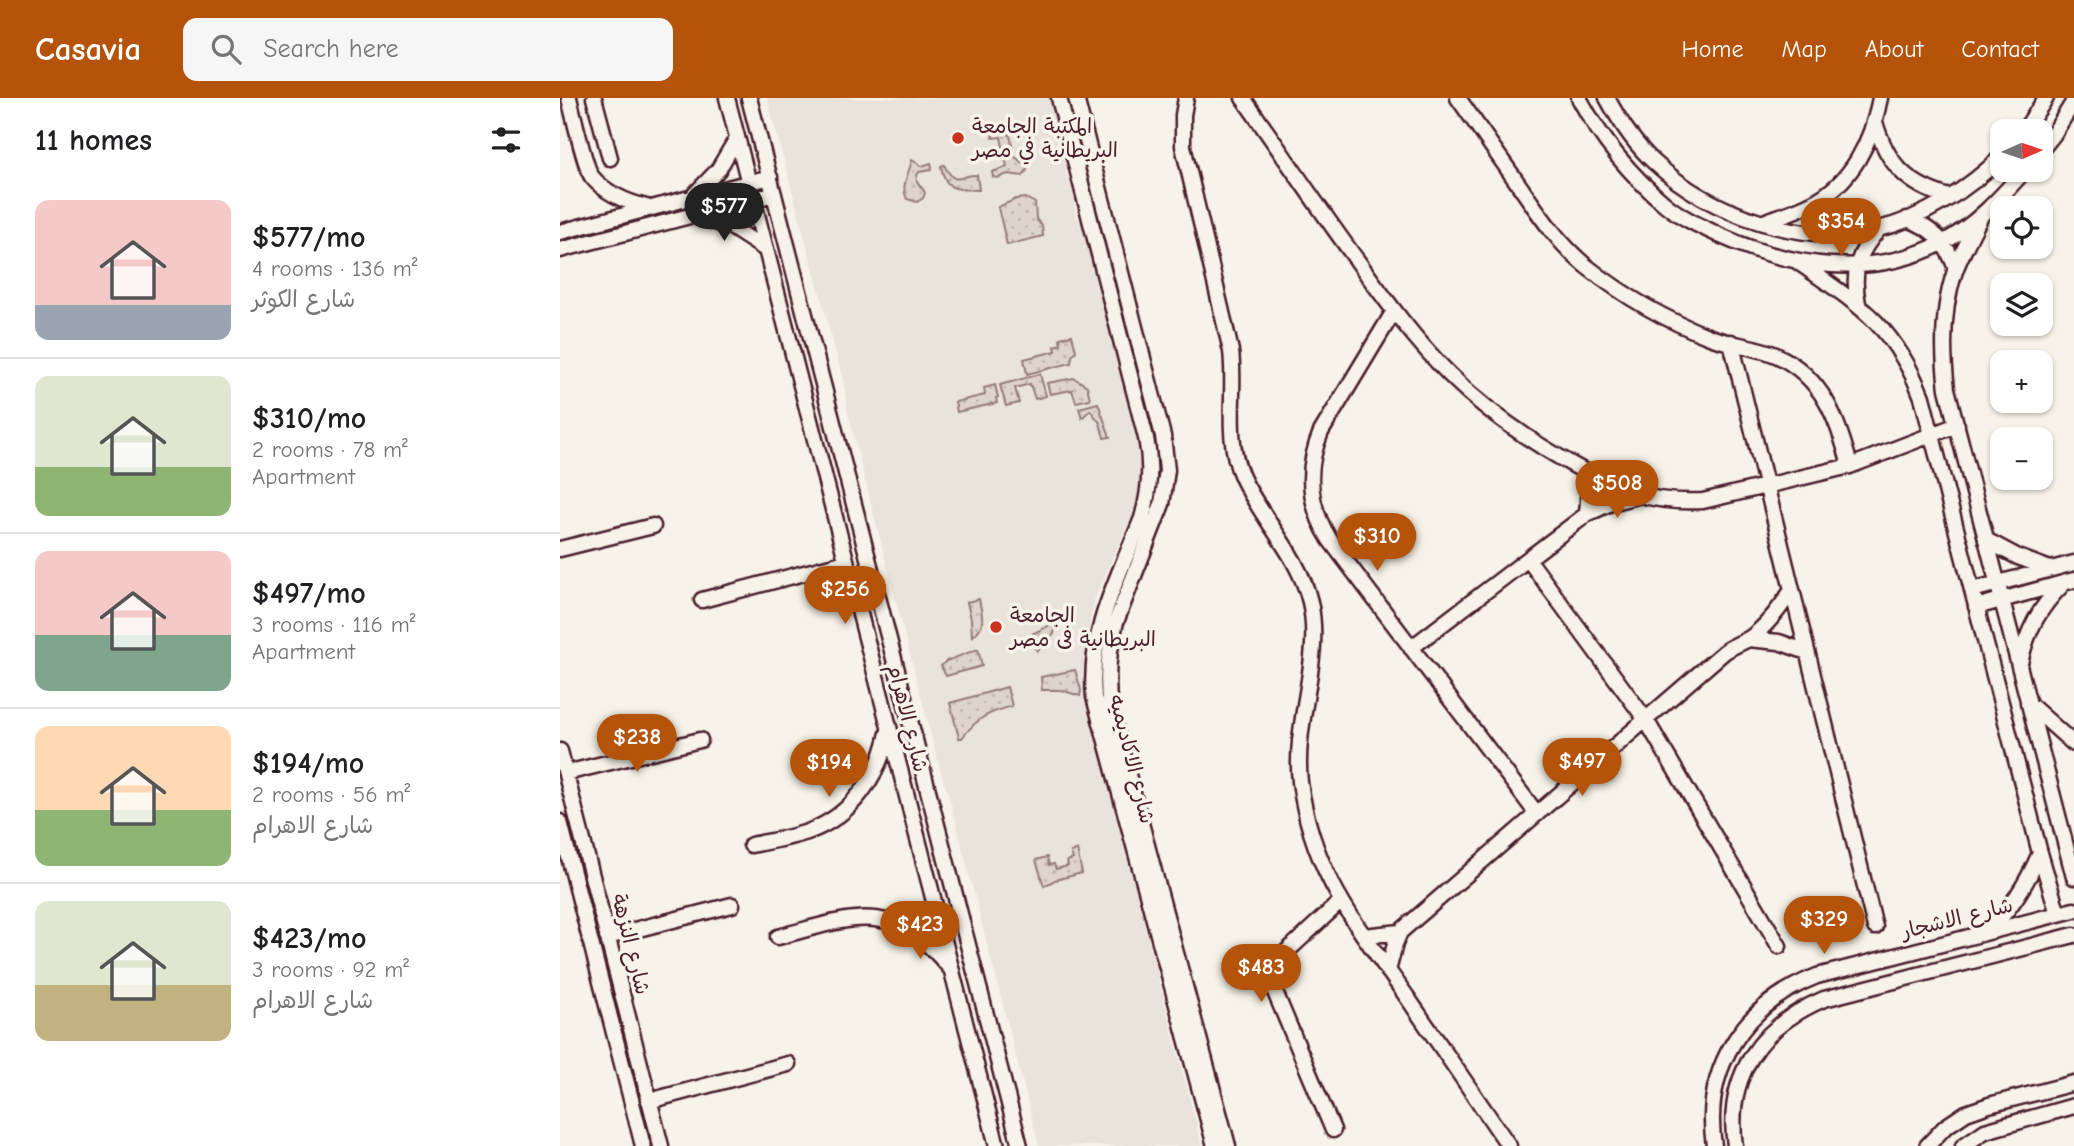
<!DOCTYPE html>
<html lang="en">
<head>
<meta charset="utf-8">
<style>
	:root { --surface:#fff; --page:#f6f6f6; --text:#202124; --muted:#757577; --line:#e0e0e0; --accent:#b45309 }
	body { margin:0; font-family:"Comic Neue","Playpen Sans Arabic",sans-serif; background:var(--page); color:var(--text); height:100vh; display:flex; flex-direction:column; font-size:26px; white-space:nowrap }
	* { box-sizing:border-box; margin:0 }
	p { font-size:23px; color:var(--muted) }
	.icon { flex:none; width:38px; height:38px; fill:none; stroke:currentColor; stroke-width:2; stroke-linecap:round; stroke-linejoin:round }
	.map { position:relative; flex:1; overflow:hidden }
	.sheet { display:flex; flex-direction:column; background:var(--surface); width:560px }
	.sheet>* { flex:none }
	.needle { width:46px; rotate:87deg }
	.tools { position:absolute; left:1430px; top:21px; display:grid; gap:14px }
	.tools a { display:grid; place-items:center; width:63px; height:63px; border-radius:14px; background:var(--surface); box-shadow:0 2px 5px #0004; font-size:35px }
	.price { position:absolute; translate:-50% -60px; padding:0 16px; border-radius:24px; background:var(--accent); color:#fff; font-size:23px; line-height:46px; filter:drop-shadow(0 2px 4px #0008) }
	.price::after { content:''; position:absolute; left:50%; top:42px; width:21px; height:16px; margin-left:-10px; background:inherit; clip-path:polygon(0 0,100% 0,50% 100%) }
	.price.selected { background:#222; color:#fff }
	ul { padding:0; list-style:none }
	li { display:flex; align-items:center; gap:21px; height:175px; padding:0 35px }
	li+li { border-top:2px solid var(--line) }
	li span { display:grid; place-items:center; flex:none; width:196px; height:140px; border-radius:14px; color:#555 }
	li>.icon { margin-inline-start:auto }
	span .icon { width:84px; height:84px; fill:#fffc; stroke-width:1 }
	li b { font-size:30px }
	h2 { display:flex; justify-content:space-between; align-items:center; height:84px; padding:0 35px; font-size:30px }
	header { display:flex; align-items:center; gap:42px; box-sizing:border-box; height:98px; padding:0 35px; background:var(--accent); color:#fff }
	header strong { font-size:33px }
	nav { display:flex; gap:38px; margin-inline-start:auto; font-size:24px }
	.search { width:490px; height:63px; background:var(--page); display:flex; align-items:center; gap:18px; box-sizing:border-box; padding:0 24px; border-radius:14px; color:var(--muted); font-size:26px }
	main { display:flex; flex:1; min-height:0 }
	.map>svg:first-child { display:block }
	.built { fill:#eae3da }
	.garden { fill:url(#garden-dots); stroke:#947a7c; stroke-width:2 }
	.lines { fill:none; stroke-linecap:round; stroke-linejoin:round }
	.minor-casing { stroke:#4a1f2b; stroke-width:19 }
	.minor { stroke:#f7f3e8; stroke-width:14 }
	.poi-dot { fill:#c8321e; stroke:#f7f3e8; stroke-width:2.5 }
	.labels { text-anchor:middle; dominant-baseline:central; stroke-width:7; stroke-linejoin:round; paint-order:stroke }
	.poi-label { font-size:21px; fill:#4a1f2b; stroke:#f7f3e8; text-anchor:start }
	.street-label { font-size:21px; fill:#4a1f2b; stroke:#f7f3e8 }
</style>
</head>
<body>
<header>
<strong>Casavia</strong>
<div class="search"><svg class="icon" aria-label="search" viewBox="0 0 24 24"><circle cx="10" cy="10" r="6"/><path d="M15 15l6 6"/></svg>Search here</div>
<nav><a>Home</a><a>Map</a><a>About</a><a>Contact</a></nav>
</header>
<main>
<section class="sheet">
<h2>11 homes<svg class="icon" aria-label="filters" viewBox="0 0 24 24"><path d="M4 7h16M4 17h16"/><circle cx="9" cy="7" r="2"/><circle cx="15" cy="17" r="2"/></svg></h2>
<ul>
<li><span style="background:linear-gradient(#f6c9c9 75%,#9aa5b1 0)"><svg class="icon" aria-label="home" viewBox="0 0 24 24"><path d="M3 11l9-7 9 7M6 9v11h12V9"/></svg></span><div><b>$577/mo</b><p>4 rooms · 136 m²</p><p>شارع الكوثر</p></div></li>
<li><span style="background:linear-gradient(#dfe7d0 65%,#8fb573 0)"><svg class="icon" aria-label="home" viewBox="0 0 24 24"><path d="M3 11l9-7 9 7M6 9v11h12V9"/></svg></span><div><b>$310/mo</b><p>2 rooms · 78 m²</p><p>Apartment</p></div></li>
<li><span style="background:linear-gradient(#f6c9c9 60%,#7fa58c 0)"><svg class="icon" aria-label="home" viewBox="0 0 24 24"><path d="M3 11l9-7 9 7M6 9v11h12V9"/></svg></span><div><b>$497/mo</b><p>3 rooms · 116 m²</p><p>Apartment</p></div></li>
<li><span style="background:linear-gradient(#ffd9b3 60%,#8fb573 0)"><svg class="icon" aria-label="home" viewBox="0 0 24 24"><path d="M3 11l9-7 9 7M6 9v11h12V9"/></svg></span><div><b>$194/mo</b><p>2 rooms · 56 m²</p><p>شارع الاهرام</p></div></li>
<li><span style="background:linear-gradient(#dfe7d0 60%,#c2b280 0)"><svg class="icon" aria-label="home" viewBox="0 0 24 24"><path d="M3 11l9-7 9 7M6 9v11h12V9"/></svg></span><div><b>$423/mo</b><p>3 rooms · 92 m²</p><p>شارع الاهرام</p></div></li>
</ul>
</section>
<div class="map">
<svg width="1514" height="1048" viewBox="0 0 1514 1048">
	<defs>
		<pattern id="garden-dots" width="8" height="8" patternUnits="userSpaceOnUse" patternTransform="scale(1.75)"><rect width="8" height="8" fill="#ded4cc"/><path d="M2 2h.1M6 6h.1" fill="none" stroke="#c0b6af" stroke-width="1.8" stroke-linecap="round"/></pattern>
	</defs>
	<rect width="100%" height="100%" fill="#f7f3e8"/>
	<filter id="ink" filterUnits="userSpaceOnUse"><feTurbulence type="fractalNoise" baseFrequency=".0143" numOctaves="2"/><feDisplacementMap in="SourceGraphic" scale="14" xChannelSelector="R" yChannelSelector="G"/><feConvolveMatrix kernelMatrix="1 2 1 2 8 2 1 2 1" color-interpolation-filters="sRGB"/></filter>
	<g filter="url(#ink)">
		<path class="built" d="M207 0H491L505 54 506 77H508L509 85 513 84 517 104 514 105 515 112 517 119 526 131 581 355V381L575 410 535 500 531 518 524 574 526 600 642 1048H479L388 694 384 686 341 523 288 315 283 281Z"/>
		<path class="garden" d="M438 30C454 34 451 44 453 57L466 68 467 72 463 78 448 76 437 80 433 79 432 74 447 69 441 39 433 40 431 31Z
			M352 62 362 68 371 65 372 69 371 72 359 74C352 84 362 87 365 95L363 100 357 104 347 101C340 88 349 76 352 62Z
			M384 67C397 91 398 76 417 77L419 92C396 91 386 94 381 68Z
			M466 100 475 105 476 121 482 128 483 138 447 147 438 109 456 101Z
			M512 237 516 253 512 258 511 265 467 276 464 261 496 253 495 248 501 246 500 240Z
			M480 276 486 298 475 301 470 286 455 290 459 305 446 308 440 287Z
			M514 280 527 288 530 301 516 304 512 292 490 296 487 285Z
			M435 287 438 299 436 300 437 305 397 314 395 304 425 297 424 290Z
			M538 305 550 339 544 340 540 325 530 312 522 320 519 310Z
			M419 501C422 518 427 527 412 539L411 521 407 504Z
			M492 526 495 527 494 536 477 553 471 538 472 536Z
			M418 551 422 568 386 578 381 568 386 563Z
			M515 572 521 592 520 598 501 592H482L481 579Z
			M447 589 452 608C428 615 418 619 402 640H399L390 605Z
			M517 752 522 775 495 782 484 788 476 762 487 759 489 767 494 766 496 771 508 768 507 763 513 761 511 754Z"/>
		<g class="lines">
			<g class="minor-casing">
				<path id="minor" d="M9 0C13 15 25 70 32 79 46 96 69 105 90 110
					M34 0 50 60
					M167 0 437 1048
					M189 0 460 1048
					M499 0 586 340C592 368 590 393 582 420 558 480 528 533 534 599L655 1048
					M516 0 603 338 607 372 602 406 556 524C548 553 546 580 550 610L668 1048
					M626 0 623 17V48L671 253C676 295 664 339 682 379 702 422 739 457 750 504 763 562 733 624 740 684 752 775 796 826 847 899 881 949 915 998 949 1048
					M683 0C722 55 759 111 799 165 827 204 855 242 889 276 925 312 968 342 1013 367 1058 392 1090 406 1143 403L1290 368 1397 327
					M898 0C918 29 939 58 959 87 979 116 998 145 1026 168 1064 198 1105 222 1150 239 1171 247 1195 248 1216 257 1263 279 1278 322 1290 368
					M1019 0C1041 41 1070 77 1106 107 1122 120 1142 129 1161 138 1232 170 1311 181 1382 145 1415 128 1441 99 1465 72
					M1047 0C1060 24 1074 46 1094 64 1151 117 1242 148 1318 131 1363 121 1410 90 1442 58
					M1315 24C1327 66 1347 87 1389 99
					M1464 33 1486 0
					M1480 53 1493 37 1514 3
					M134 97 158 72 177 40
					M134 118 171 129 205 151
					M1421 118C1412 136 1402 154 1395 173 1382 211 1382 251 1387 291L1514 779
					M1347 121C1373 130 1387 145 1396 171
					M1204 124C1219 118 1236 113 1250 106 1292 86 1312 43 1320 0
					M0 134 210 79
					M0 152 214 96
					M1238 164C1298 206 1334 227 1362 299L1480 755 1498 816
					M1298 206C1292 174 1297 155 1319 131
					M834 213 761 334C745 372 748 407 770 442L977 716
					M1171 244 1315 829
					M1027 416 1030 376
					M1426 442 1458 459 1490 471
					M0 451 93 428
					M968 461 1086 622 1219 848
					M1412 492 1514 465
					M142 502 286 464
					M1416 509 1514 482
					M1188 541 1219 544 1247 554
					M851 550 1027 416 1051 405 1077 398
					M1460 565C1467 532 1480 509 1503 486
					M1468 605 1514 646
					M0 653 101 1048
					M6 675 140 642
					M0 724 83 1048
					M191 747C210 743 232 740 250 733 292 717 319 678 328 635
					M347 831 356 824 377 815
					M1429 832C1452 810 1467 785 1480 755
					M804 838 840 834
					M47 839 172 807
					M218 839C293 819 332 800 389 869
					M828 873 835 846 840 834 1164 554C1172 548 1182 545 1190 540 1207 528 1221 509 1232 492
					M89 1003 228 966
					M773 1032 715 894C712 879 715 869 724 856L780 804
					M1154 1048C1142 969 1185 906 1257 878L1514 812
					M1175 1048C1165 978 1200 928 1264 901L1514 837
					M1367 1048 1385 1029 1406 1015 1429 1007 1514 985
					M1403 1048 1425 1033 1514 1008"/>
			</g>
			<use href="#minor" class="minor"/>
		</g>
	</g>
	<g class="poi-dot">
		<circle cx="398" cy="40" r="7"/>
		<circle cx="436" cy="529" r="7"/>
	</g>
	<g class="labels">
		<g class="poi-label">
			<text x="412" y="28">المكتبة الجامعة<tspan x="412" dy="24">البريطانية في مصر</tspan></text>
			<text x="450" y="517">الجامعة<tspan x="450" dy="24">البريطانية فى مصر</tspan></text>
		</g>
		<g class="street-label">
			<text transform="translate(348 620) rotate(76)">شارع الاهرام</text>
			<text transform="translate(572 661) rotate(76)">شارع الاكاديميه</text>
			<text transform="translate(1397 820) rotate(-14)">شارع الاشجار</text>
			<text transform="translate(71 846) rotate(76)">شارع النزهة</text>
		</g>
	</g>
</svg>
<div class="tools">
<a><svg class="needle" viewBox="-14 -14 28 28"><path d="M0-13l5 13h-10z" fill="#e53935"/><path d="M0 13l5-13h-10z" fill="#757577"/></svg></a>
<a><svg class="icon" aria-label="locate" viewBox="0 0 24 24"><circle cx="12" cy="12" r="6"/><path d="M12 2v4M12 18v4M2 12h4M18 12h4"/></svg></a>
<a><svg class="icon" aria-label="layers" viewBox="0 0 24 24"><path d="M12 4l9 5-9 5-9-5zM3 14l9 5 9-5"/></svg></a>
<a>+</a>
<a>−</a>
</div>
<b class="price selected" style="left:164px;top:145px">$577</b>
<b class="price" style="left:1281px;top:160px">$354</b>
<b class="price" style="left:1057px;top:422px">$508</b>
<b class="price" style="left:817px;top:475px">$310</b>
<b class="price" style="left:285px;top:528px">$256</b>
<b class="price" style="left:77px;top:676px">$238</b>
<b class="price" style="left:1022px;top:700px">$497</b>
<b class="price" style="left:269px;top:701px">$194</b>
<b class="price" style="left:1264px;top:858px">$329</b>
<b class="price" style="left:360px;top:863px">$423</b>
<b class="price" style="left:701px;top:906px">$483</b>
</div>
</main>
</body>
</html>
